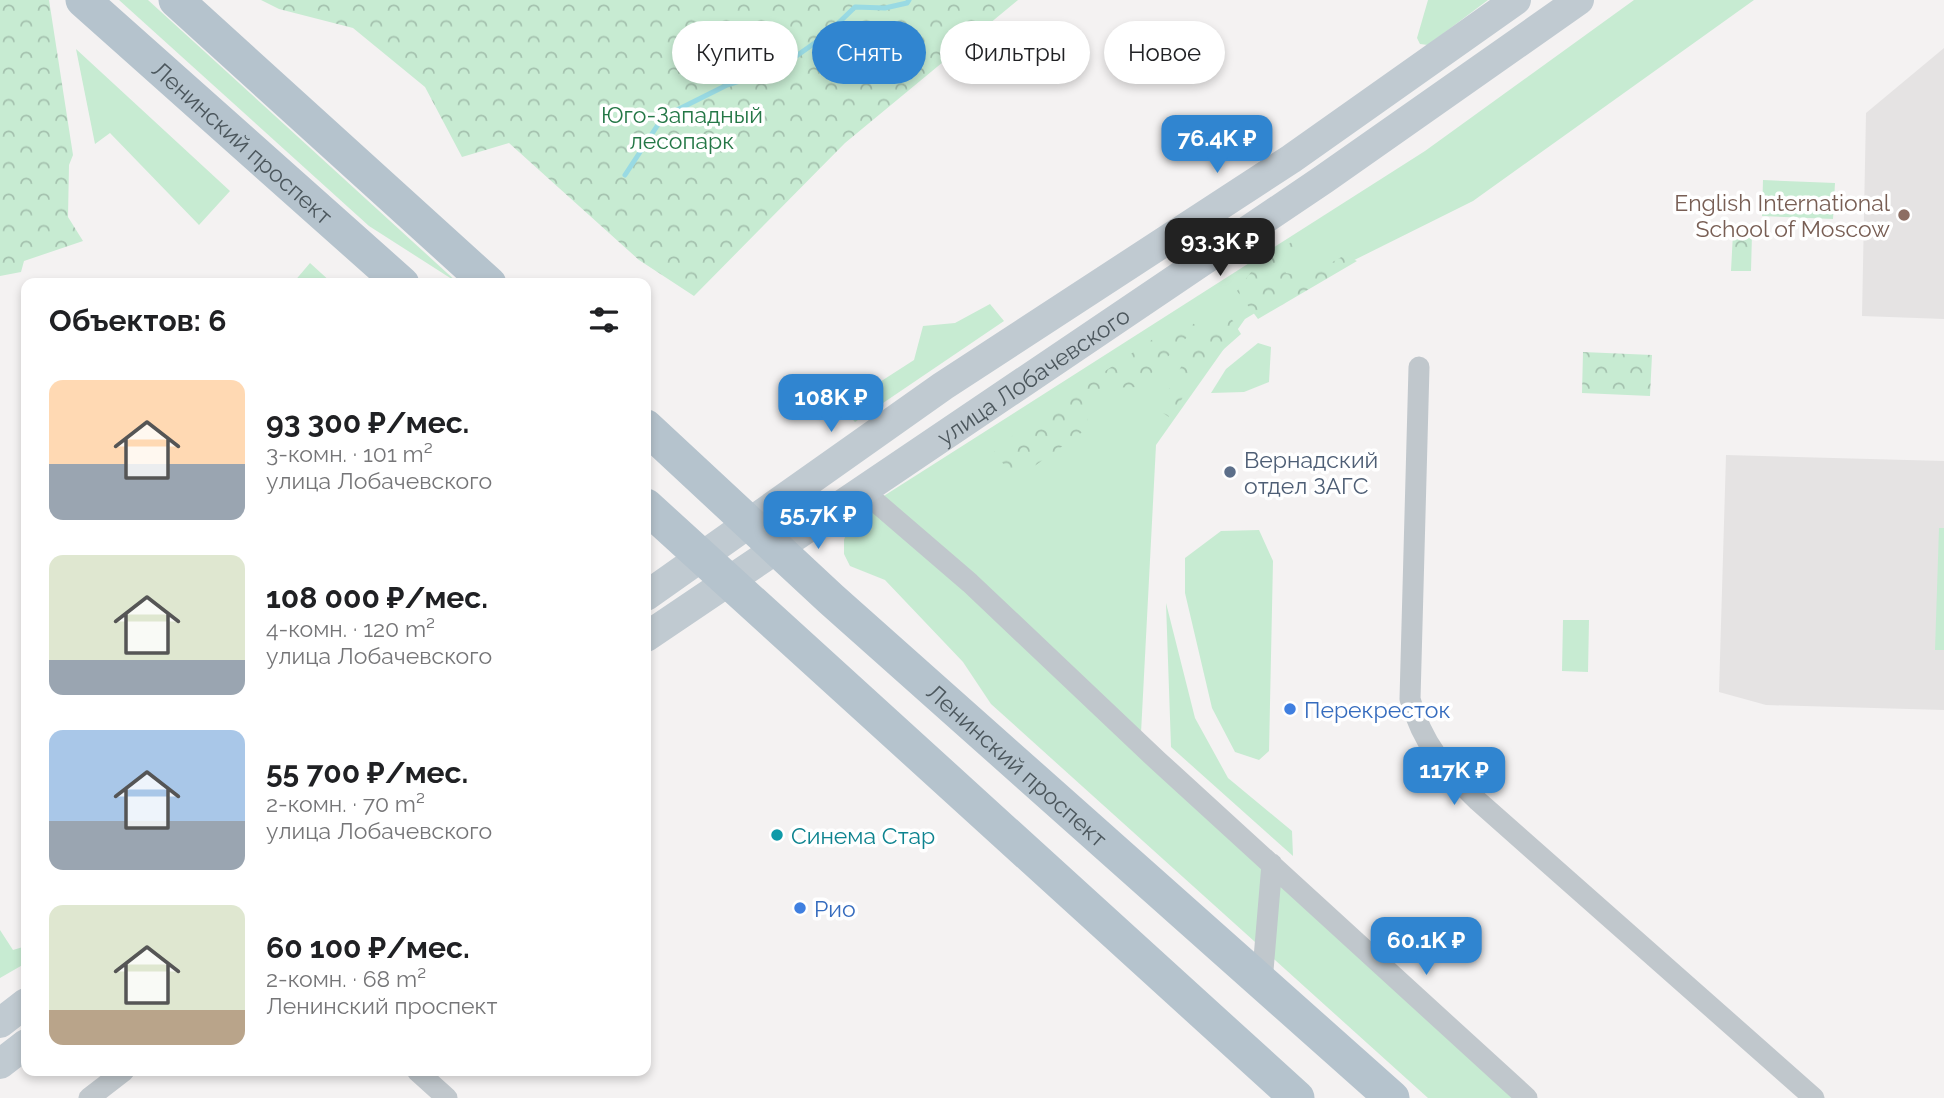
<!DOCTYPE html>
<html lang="ru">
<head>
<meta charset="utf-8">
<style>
	:root { --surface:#fff; --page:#f6f6f6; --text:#202124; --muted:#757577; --accent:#3085d0 }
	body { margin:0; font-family:Raleway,sans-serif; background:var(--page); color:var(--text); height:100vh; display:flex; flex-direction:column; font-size:26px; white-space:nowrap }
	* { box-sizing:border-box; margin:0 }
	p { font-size:23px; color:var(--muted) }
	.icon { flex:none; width:38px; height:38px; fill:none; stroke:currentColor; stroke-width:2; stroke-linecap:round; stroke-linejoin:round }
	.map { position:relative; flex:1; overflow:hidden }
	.details { position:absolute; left:21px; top:278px; width:630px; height:798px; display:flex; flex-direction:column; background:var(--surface); border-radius:14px; box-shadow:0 4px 10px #0003 }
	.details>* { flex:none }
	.banner { position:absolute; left:672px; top:21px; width:665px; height:63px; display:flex; gap:14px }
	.price { position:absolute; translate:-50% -60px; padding:0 16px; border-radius:14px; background:var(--accent); color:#fff; font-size:23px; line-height:46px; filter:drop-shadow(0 2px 4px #0008) }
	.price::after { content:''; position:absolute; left:50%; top:42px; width:21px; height:16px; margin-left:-10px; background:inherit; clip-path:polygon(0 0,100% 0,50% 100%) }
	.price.on { background:#222; color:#fff }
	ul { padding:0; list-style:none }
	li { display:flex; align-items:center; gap:21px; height:175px; padding:0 28px }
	li span { display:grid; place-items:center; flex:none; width:196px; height:140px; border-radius:14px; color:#555 }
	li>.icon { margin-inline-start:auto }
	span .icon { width:84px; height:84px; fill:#fffc; stroke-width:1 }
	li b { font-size:30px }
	h2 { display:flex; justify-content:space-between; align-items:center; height:84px; padding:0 28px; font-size:30px }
	.chip { padding:0 24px; border-radius:32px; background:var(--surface); box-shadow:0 4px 10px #0003; font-size:24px; line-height:63px }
	.chip.on { background:var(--accent); color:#fff }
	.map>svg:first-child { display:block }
	.education { fill:#e5e3e3 }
	.grass { fill:#c7ebd2 }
	.forest { fill:url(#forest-crowns) }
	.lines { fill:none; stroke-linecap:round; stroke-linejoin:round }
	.stream { stroke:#99dae3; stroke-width:5 }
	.street { stroke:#c0c7cc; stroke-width:21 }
	.secondary { stroke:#c0cad1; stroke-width:30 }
	.primary { stroke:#b5c3cd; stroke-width:35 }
	.education-dot { fill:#8d6e63; stroke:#fff; stroke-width:2.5 }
	.service-dot { fill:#5c6f8a; stroke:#fff; stroke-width:2.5 }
	.shop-dot { fill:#3f7fe0; stroke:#fff; stroke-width:2.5 }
	.culture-dot { fill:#0f9aa8; stroke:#fff; stroke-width:2.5 }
	.labels { text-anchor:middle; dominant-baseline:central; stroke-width:7; stroke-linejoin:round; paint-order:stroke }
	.park-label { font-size:23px; fill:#247746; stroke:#fff }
	.street-label { font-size:23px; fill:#4c575d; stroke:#fff }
	.education-label { font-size:23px; fill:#785e54; stroke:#fff; text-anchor:end }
	.service-label { font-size:23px; fill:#4e5e75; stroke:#fff; text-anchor:start }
	.shop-label { font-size:23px; fill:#366cbe; stroke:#fff; text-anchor:start }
	.culture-label { font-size:23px; fill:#0d838f; stroke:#fff; text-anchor:start }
</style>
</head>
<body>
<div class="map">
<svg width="1944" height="1098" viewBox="0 0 1944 1098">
	<defs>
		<pattern id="forest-crowns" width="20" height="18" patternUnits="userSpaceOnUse" patternTransform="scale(1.75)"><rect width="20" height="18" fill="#c7ebd2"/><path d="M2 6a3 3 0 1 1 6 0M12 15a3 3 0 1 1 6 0" fill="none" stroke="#a4c1ae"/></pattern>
	</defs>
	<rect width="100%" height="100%" fill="#f4f2f2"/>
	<path class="education" d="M1944 48V319L1862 316 1866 113Z
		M1726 455 1944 461V710L1766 705 1719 692Z"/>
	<path class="grass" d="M119 0H148L458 283 369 226Z
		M1428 0H1488L1428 45 1420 44 1417 38Z
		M1634 0H1754L1473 201 1290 292 1245 319 1156 445 1141 733 1516 1098H1428L991 704 963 662 885 580 850 566 844 554V540L848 528 862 519 857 513 1425 151Z
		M76 49 230 191 199 225 110 133 95 144Z
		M1763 180 1835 183 1833 219 1762 216Z
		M310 263 332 283H293Z
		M990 304 1004 321 855 422 841 407 914 360 923 326 955 323Z
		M1258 343 1271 347 1269 382 1244 392 1211 393 1226 369Z
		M1939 528H1944V650H1935Z
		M1259 530 1273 561 1269 751 1259 760 1235 752 1212 708 1185 593V558L1221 531Z
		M1166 603 1195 718 1228 778 1292 831 1293 856 1171 747Z
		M1563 620H1589L1588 672 1562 671Z
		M0 930 13 950 26 946V963L0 978Z"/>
	<path class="forest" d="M0 0H49L73 155 69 165 68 217 83 241 24 261 21 272 0 276Z
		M261 0H1018L845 143 694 296 639 260 509 143 462 157 425 87 353 28 279 9Z
		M1733 233 1752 234 1751 271H1731Z
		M1297 238 1307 244 1281 262 1286 273 1306 277 1345 255 1357 261 1258 319 1237 291 1251 272Z
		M1231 318 1241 334 1207 364 1169 417 1163 413C1168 376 1199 336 1231 318Z
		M1183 319 1198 326 1138 387 1106 388 1087 405 1088 428 1019 477 992 454 1026 424Z
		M1583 352 1652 355 1650 396 1582 393Z"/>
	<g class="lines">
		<path class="stream" d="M625 175 663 117 727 85 778 69 826 35 855 7 885 8 907 3 909 0"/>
		<path class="street" d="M1419 367 1410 699C1423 745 1444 768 1478 801L1814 1098
			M863 491 970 583 1158 761 1527 1098
			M1262 982 1272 864
			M417 1071 447 1098
			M89 1098 124 1071"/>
		<g class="secondary">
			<path d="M646 596 943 386 1291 159 1516 0"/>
			<path id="s1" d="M646 637 1324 179 1579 0"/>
			<path d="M0 1023 26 1003"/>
			<path d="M0 1064 26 1044"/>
		</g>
		<g class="primary">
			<path id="s2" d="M83 0 402 284"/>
			<path d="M176 0 489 284"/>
			<path id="s3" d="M646 427 831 599 1392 1098"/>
			<path d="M646 506 1297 1098"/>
		</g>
	</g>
	<circle class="education-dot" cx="1904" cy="215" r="7"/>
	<circle class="service-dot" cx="1230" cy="472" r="7"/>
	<g class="shop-dot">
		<circle cx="1290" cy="709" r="7"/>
		<circle cx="800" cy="908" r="7"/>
	</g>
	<circle class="culture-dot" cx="777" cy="835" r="7"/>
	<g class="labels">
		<g class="park-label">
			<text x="682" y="114">Юго-Западный<tspan x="682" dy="26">лесопарк</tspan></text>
		</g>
		<g class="street-label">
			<text stroke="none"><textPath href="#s2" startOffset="214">Ленинский проспект</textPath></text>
			<text stroke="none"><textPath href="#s1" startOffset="467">улица Лобачевского</textPath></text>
			<text stroke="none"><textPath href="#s3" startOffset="502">Ленинский проспект</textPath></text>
		</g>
		<g class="education-label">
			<text x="1890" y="202">English International<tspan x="1890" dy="26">School of Moscow</tspan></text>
		</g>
		<g class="service-label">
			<text x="1244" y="459">Вернадский<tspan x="1244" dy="26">отдел ЗАГС</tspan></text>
		</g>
		<g class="shop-label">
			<text x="1304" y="709">Перекресток</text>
			<text x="814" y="908">Рио</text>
		</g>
		<g class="culture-label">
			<text x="791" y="835">Синема Стар</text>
		</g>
	</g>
</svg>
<b class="price" style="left:1217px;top:175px">76.4K ₽</b>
<b class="price on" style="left:1220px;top:278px">93.3K ₽</b>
<b class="price" style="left:831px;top:434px">108K ₽</b>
<b class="price" style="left:818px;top:551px">55.7K ₽</b>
<b class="price" style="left:1454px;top:807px">117K ₽</b>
<b class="price" style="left:1426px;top:977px">60.1K ₽</b>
<div class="banner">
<a class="chip">Купить</a>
<a class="chip on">Снять</a>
<a class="chip">Фильтры</a>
<a class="chip">Новое</a>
</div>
<section class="details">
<h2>Объектов: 6<svg class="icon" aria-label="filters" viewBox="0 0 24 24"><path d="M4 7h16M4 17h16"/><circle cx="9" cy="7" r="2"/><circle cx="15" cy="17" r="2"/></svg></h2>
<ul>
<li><span style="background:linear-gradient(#ffd9b3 60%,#9aa5b1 0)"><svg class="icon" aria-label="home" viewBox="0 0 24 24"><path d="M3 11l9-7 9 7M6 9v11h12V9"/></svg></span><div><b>93 300 ₽/мес.</b><p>3-комн. · 101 m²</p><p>улица Лобачевского</p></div></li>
<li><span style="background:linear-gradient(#dfe7d0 75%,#9aa5b1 0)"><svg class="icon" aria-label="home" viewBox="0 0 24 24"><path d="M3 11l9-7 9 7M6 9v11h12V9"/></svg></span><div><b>108 000 ₽/мес.</b><p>4-комн. · 120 m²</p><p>улица Лобачевского</p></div></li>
<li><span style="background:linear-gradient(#a9c7e8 65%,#9aa5b1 0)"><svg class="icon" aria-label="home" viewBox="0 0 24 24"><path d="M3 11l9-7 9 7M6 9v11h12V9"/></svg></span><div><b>55 700 ₽/мес.</b><p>2-комн. · 70 m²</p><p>улица Лобачевского</p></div></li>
<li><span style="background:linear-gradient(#dfe7d0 75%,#b9a48a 0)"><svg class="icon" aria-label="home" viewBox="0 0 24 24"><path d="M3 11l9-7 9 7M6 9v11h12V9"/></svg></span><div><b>60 100 ₽/мес.</b><p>2-комн. · 68 m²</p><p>Ленинский проспект</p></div></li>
</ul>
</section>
</div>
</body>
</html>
